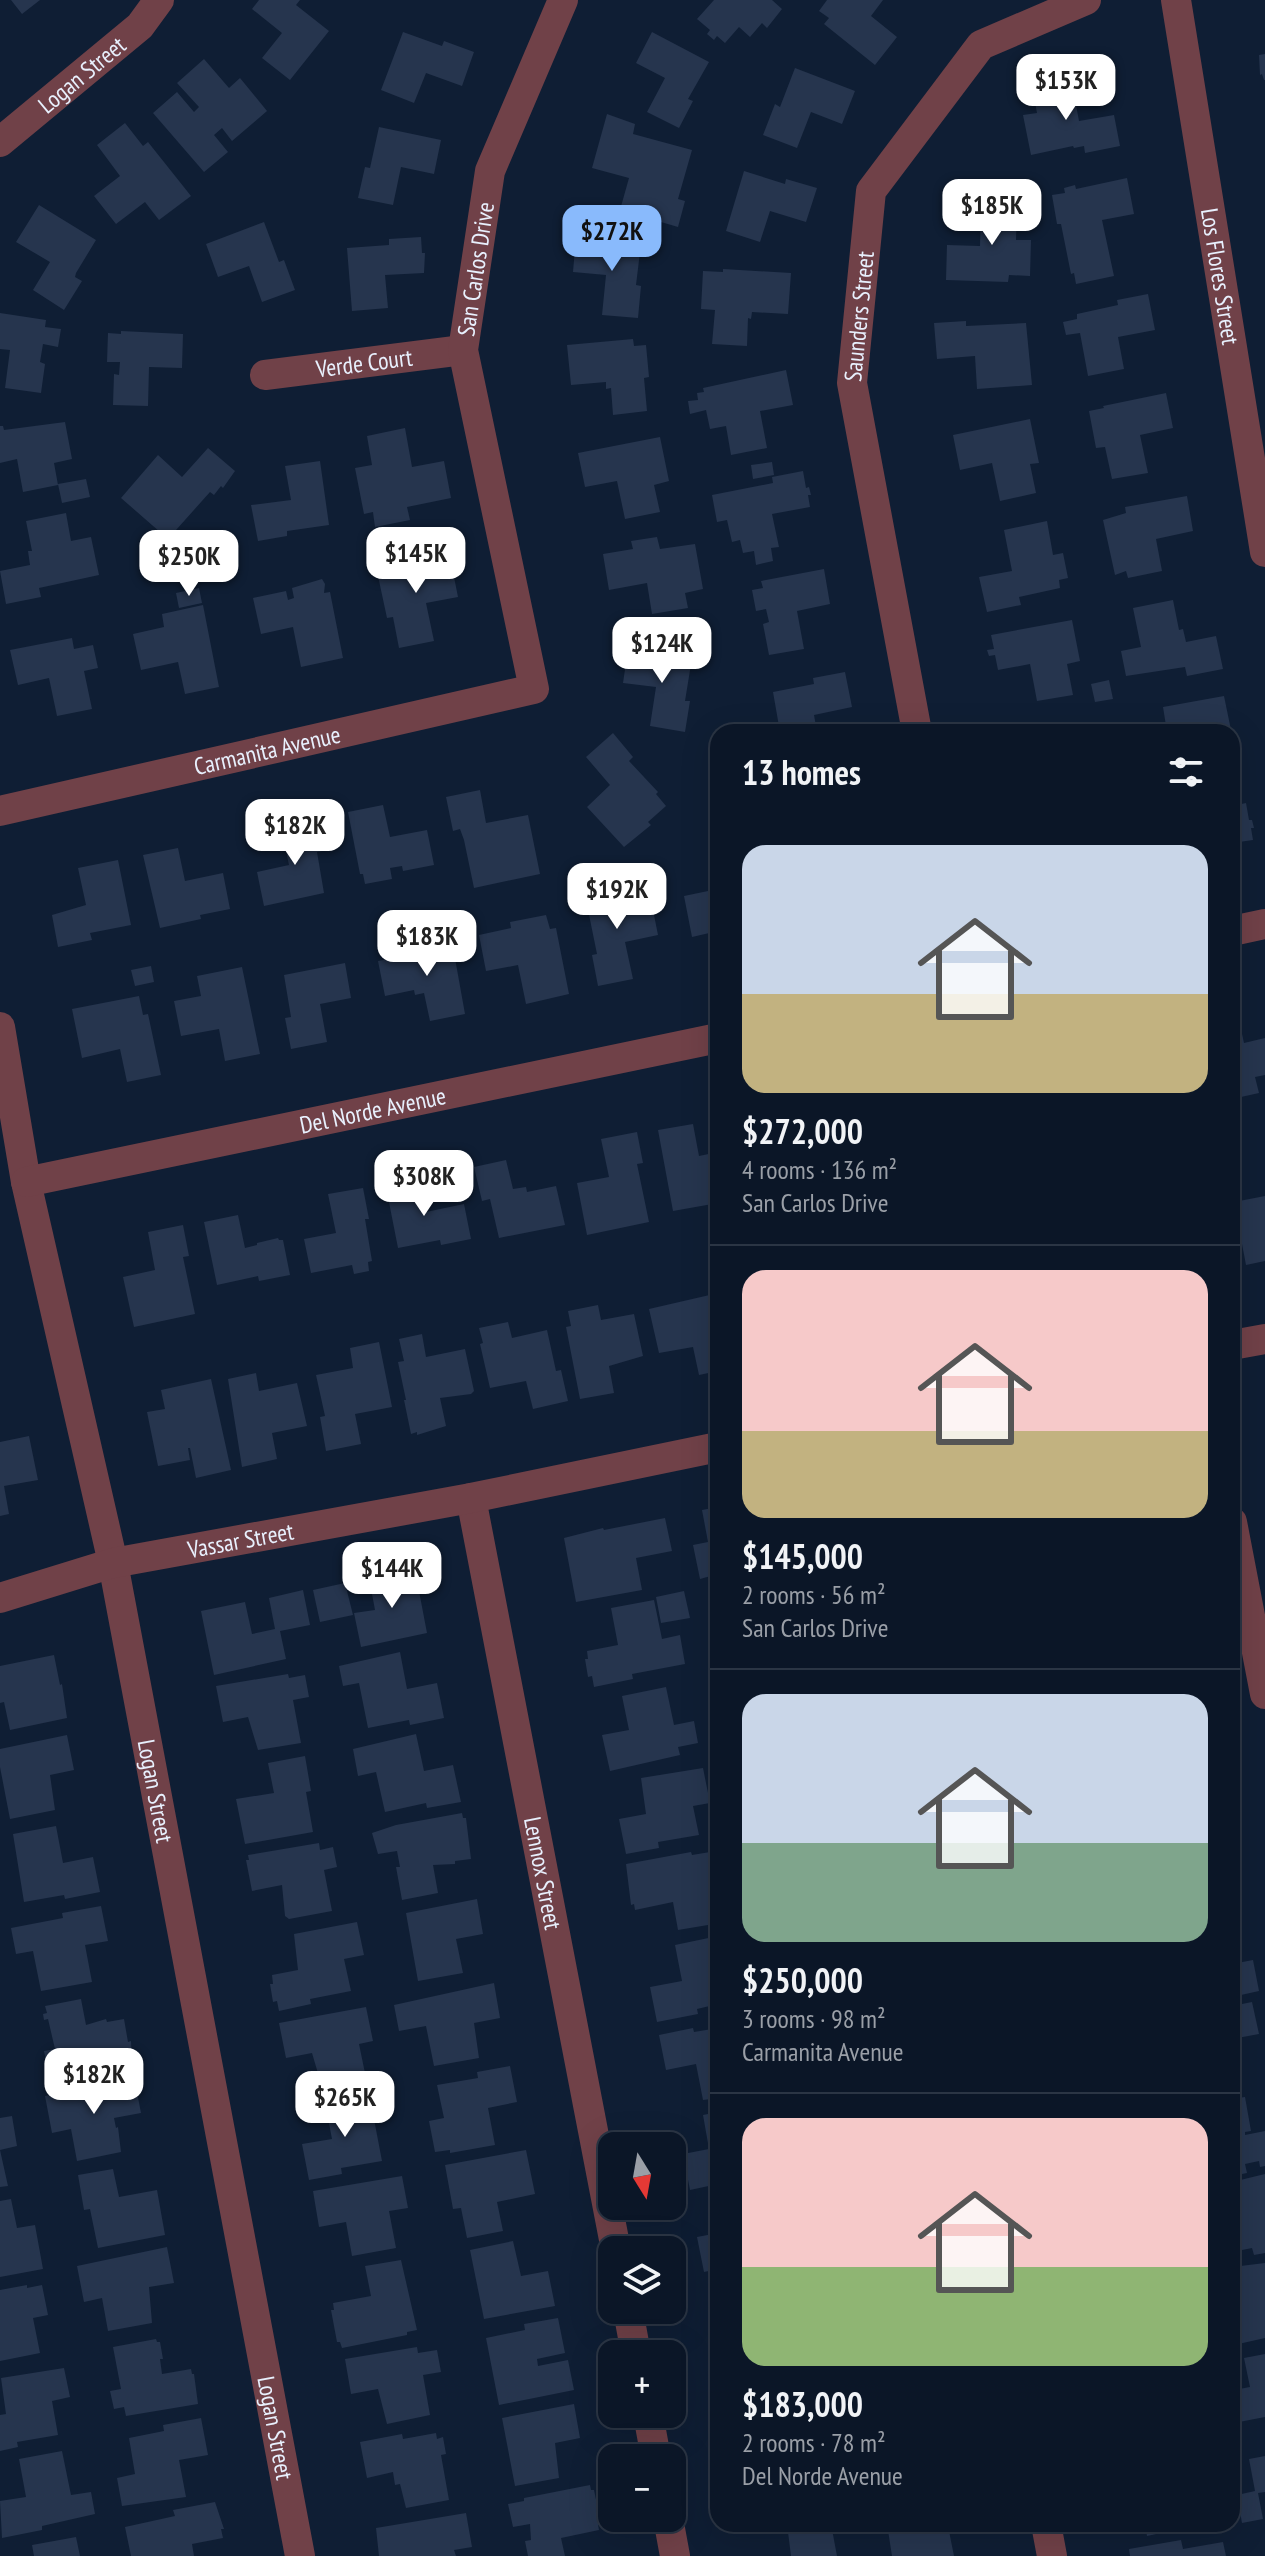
<!DOCTYPE html>
<html lang="en">
<head>
<meta charset="utf-8">
<style>
	:root { --surface:#0b1627; --page:#141f2f; --text:#f1f3f6; --muted:#9a9fa7; --line:#2b3544; --accent:#89bafc }
	body { margin:0; font-family:"PT Sans Narrow",sans-serif; background:var(--page); color:var(--text); height:100vh; display:flex; flex-direction:column; font-size:30px; white-space:nowrap }
	* { box-sizing:border-box; margin:0 }
	p { font-size:26px; color:var(--muted) }
	.icon { flex:none; width:44px; height:44px; fill:none; stroke:currentColor; stroke-width:2; stroke-linecap:round; stroke-linejoin:round }
	.map { position:relative; flex:1; overflow:hidden }
	.panel { position:absolute; left:710px; top:724px; width:530px; height:1808px; display:flex; flex-direction:column; background:var(--surface); border-radius:24px; box-shadow:0 8px 32px #0002,0 0 0 2px var(--line) }
	.panel>* { flex:none }
	.needle { width:52px; rotate:169deg }
	.fabs { position:absolute; left:598px; top:2132px; display:grid; gap:16px }
	.fabs a { display:grid; place-items:center; width:88px; height:88px; border-radius:16px; background:var(--surface); box-shadow:0 8px 32px #0002,0 0 0 2px var(--line); font-size:40px }
	.price { position:absolute; translate:-50% -68px; padding:0 18px; border-radius:16px; background:#fff; color:#222; font-size:26px; line-height:52px; filter:drop-shadow(0 2px 4px #0008) }
	.price::after { content:''; position:absolute; left:50%; top:48px; width:24px; height:18px; margin-left:-12px; background:inherit; clip-path:polygon(0 0,100% 0,50% 100%) }
	.price.selected { background:var(--accent); color:#111 }
	ul { padding:0; list-style:none }
	li { display:grid; align-content:center; gap:16px; height:424px; padding:0 32px }
	li+li { border-top:2px solid var(--line) }
	li span { display:grid; place-items:center; height:248px; border-radius:24px; color:#555 }
	li>.icon { margin-inline-start:auto }
	span .icon { width:144px; height:144px; fill:#fffc; stroke-width:1 }
	li b { font-size:34px }
	h2 { display:flex; justify-content:space-between; align-items:center; height:96px; padding:0 32px; font-size:34px }
	.map>svg:first-child { display:block }
	.building { fill:#26354e }
	.lines { fill:none; stroke-linecap:round; stroke-linejoin:round }
	.minor { stroke:#704148; stroke-width:30 }
	.labels { text-anchor:middle; dominant-baseline:central; stroke-width:6; stroke-linejoin:round; paint-order:stroke }
	.street-label { font-size:24px; fill:#e8f0fd; stroke:#040811 }
</style>
</head>
<body>
<div class="map">
<svg width="1265" height="2556" viewBox="0 0 1265 2556">
	<rect width="100%" height="100%" fill="#0f1e34"/>
	<path class="building" d="M11 0H40L22 14Z
		M259 0H300L296 5 329 31 290 80 262 58 282 33 252 9Z
		M714 0H772L782 9 767 28 762 23 750 37 739 27 725 43 717 36 714 40 707 34 710 30 697 19Z
		M827 0H883L871 16 897 37 875 65 824 24 829 18 819 11Z
		M403 32 442 46 444 41 474 52 462 86 426 73 414 103 381 90Z
		M652 32 709 62 688 99 693 101 679 128 647 112 665 78 636 63Z
		M1265 54V80H1264L1262 74 1260 75 1259 55Z
		M204 59 229 88 240 78 267 111 232 141 222 128 214 135 228 152 204 172 153 113 177 92 194 112 199 107 177 83Z
		M795 68 855 91 842 124 811 112 797 148 763 135 775 104 780 107Z
		M1071 78 1079 121 1114 115 1120 146 1085 153 1084 146 1074 148 1073 146 1031 155 1023 115 1037 113 1032 86Z
		M607 114 635 124 633 134 692 150 678 199 685 201 678 227 620 210 629 178 592 168Z
		M125 123 143 146 148 142 191 196 159 220 145 202 116 224 94 196 120 176 97 145Z
		M379 127 441 140 434 174 401 167 393 205 358 198 365 167 370 168Z
		M744 171 785 184 786 179 817 188 806 222 770 211 760 242 726 231Z
		M1127 178 1134 214 1102 220 1114 276 1076 284 1074 273 1071 274 1061 224H1057L1052 195 1065 193 1064 188 1075 185 1076 189Z
		M987 192H1012V209H1017L1016 240H1031L1030 276 1009 275 1008 282 946 280 947 245 980 246 981 208H986Z
		M39 205 96 240 76 273 75 277 82 281 64 310 33 290 50 262 16 242Z
		M264 222 279 262 284 260 295 290 262 302 249 266 218 277 206 244Z
		M421 237 422 253H425L424 273 385 275 388 308 352 311 347 248 389 245V239Z
		M576 237 641 244 636 285 641 286 638 318 602 315 606 275 573 272Z
		M723 269 791 273 788 314 752 312 751 319 748 318 747 346 712 344 715 310 701 309 703 271 723 272Z
		M1148 294 1155 330 1118 337 1124 369 1088 376 1080 333 1066 335 1063 322 1077 319V314L1118 305 1117 300Z
		M0 313 46 320 45 327 61 329 58 347 43 344 40 362 45 364 41 393 5 388 10 350 0 349Z
		M966 321V326L1026 323 1032 385 977 389 975 356 937 359 934 323Z
		M121 331 183 334 182 368 149 367 148 406 113 405 114 374 119 375 120 362H107L108 333 121 334Z
		M633 339 634 346 646 345 649 377 644 378 647 411 613 415 611 388 606 389V382L571 385 567 345Z
		M786 370 793 405 760 411 767 448 731 455 726 426 710 429 706 410 690 414 688 401 698 400 697 393 704 392 703 388Z
		M1166 393 1173 428 1140 435 1148 473 1112 479 1105 447 1096 448 1089 411 1104 408 1103 406Z
		M1030 419 1039 463 1030 464 1036 493 1000 501 992 463 960 470 953 435Z
		M65 422 72 459 54 463 58 485 23 492 17 459 0 463V426H3L4 430Z
		M405 428 412 467 444 461 451 498 407 507 410 520 375 527 373 512 364 514 355 468 372 465 367 436Z
		M660 437 669 481 654 485 660 512 625 519 617 481 585 487 578 453Z
		M208 448 235 471 223 488 221 486 214 495 210 492 168 539 121 498 158 455 182 477Z
		M320 461 329 525 287 531V536L258 541 251 505 291 500 285 466Z
		M772 462 774 475 753 479 751 465Z
		M803 471 806 488 809 487 811 495H808L810 507 772 514 779 547 771 548 773 561 756 565 754 551 743 553 740 540 732 542 727 520 717 522 712 495 773 483 772 477Z
		M86 479 90 497 62 503 58 484Z
		M1187 496 1193 531 1156 539 1162 571 1128 578 1126 571 1115 575 1103 520 1126 513 1125 507Z
		M66 513 71 541 91 537 99 575 39 588 41 597 6 604 0 571 30 565 28 551H32L26 521Z
		M1047 521 1053 555 1063 553 1068 578 1059 580 1060 588 1019 597 1021 605 987 612 979 577 1012 571 1004 530Z
		M657 537 660 549 695 544 703 589 685 593 688 608 652 614 647 583 609 590 603 554 633 549 631 541Z
		M449 552 458 597 426 603 434 641 399 648 393 617 387 618 378 576 383 565Z
		M205 557 209 574 195 577 192 560Z
		M824 569 830 604 797 611 804 649 769 655 763 624 769 622 766 609 756 611 752 590 763 588 761 581Z
		M322 579 325 584 324 593 330 592 343 658 301 667 293 627 261 634 253 598 286 591 288 600 294 598 292 588Z
		M199 588 202 603 179 608 176 593Z
		M1173 600 1179 630 1183 629 1186 642 1216 636 1223 669 1187 676 1185 667 1126 676 1121 651 1141 647 1133 608Z
		M203 605 219 687 185 694 178 662 141 670 133 634 164 627 162 614Z
		M1072 620 1080 661 1067 664 1073 695 1037 701 1030 664 998 670 995 655 989 656 987 650 994 649 991 635Z
		M72 638 74 649 93 645 98 668 84 671 92 709 57 716 49 678 18 685 10 650Z
		M628 649 692 658 685 701H690L685 732 650 726 656 687 623 683Z
		M845 672 852 707 814 715 817 732H780L773 692 814 684 813 678Z
		M1109 680 1113 699 1095 702 1091 684Z
		M1224 696 1231 730 1167 732 1163 707Z
		M613 733 633 757 629 761 658 792 656 794 666 806 648 822 651 825 624 847 587 807 610 785 586 757Z
		M480 790 486 823 528 815 540 874 474 888 464 840 460 829 453 831 446 797Z
		M1246 803 1249 820H1252L1254 828H1251L1253 840 1232 843V806Z
		M383 805 390 837 427 830 434 865 403 871 402 866 390 868 392 879 365 884 363 874H360L348 812Z
		M316 820 322 851 317 852 324 893 264 906 257 872 289 865 281 827Z
		M178 848 185 881 223 873 230 909 200 915 201 919 160 928 143 855Z
		M118 860 131 925 90 933 92 940 58 947 52 915 86 905 78 868Z
		M718 883V931L692 937 684 896 708 891 709 897 715 896 713 884Z
		M629 886 633 904 651 900 658 935 625 942 633 979 598 986 592 955 597 954 585 895Z
		M546 915 550 929 556 928 569 994 526 1004 518 965 486 971 479 935 511 928 510 922Z
		M451 936 465 1014 430 1021 424 993 415 995 414 990 385 996 378 961 409 955 410 960 419 959 416 943Z
		M345 963 351 998 320 1004 327 1042 291 1049 285 1018 291 1017 284 975Z
		M151 966 154 982 135 986 131 970Z
		M242 967 260 1054 225 1061 219 1029 181 1036 174 1001 201 996 197 976Z
		M139 996 143 1015 148 1014 161 1075 127 1082 120 1049 82 1058 72 1009Z
		M1237 1011 1244 1043 1265 1038V1075L1255 1077 1259 1093 1232 1099V1012Z
		M693 1124 699 1156 718 1152V1203L673 1211 658 1130Z
		M637 1132 643 1163 637 1164 649 1222 587 1235 577 1183 609 1177 601 1139Z
		M506 1160 513 1189 526 1187 527 1192 556 1186 565 1225 499 1238 490 1199 482 1201 474 1167Z
		M419 1180 426 1212 464 1204 471 1239 441 1245 440 1240 398 1248 386 1187Z
		M363 1188 369 1219H365L372 1261 368 1262 369 1271 354 1274 352 1265 311 1273 304 1239 336 1233 328 1194Z
		M1265 1196V1261L1246 1265 1234 1202Z
		M238 1215 245 1248 257 1245V1243L278 1238 279 1240H283L290 1275 259 1281 258 1276 217 1285 204 1222Z
		M183 1225 189 1256 183 1257 195 1314 134 1327 123 1277 155 1270 148 1232Z
		M714 1294 718 1312V1371L699 1375 693 1347 659 1353 649 1309Z
		M598 1305 601 1320 634 1314 643 1356 609 1366 614 1393 580 1399 566 1327 571 1326 568 1311Z
		M508 1322 512 1338 547 1330 556 1371 561 1370 568 1401 533 1409 526 1381 490 1388 480 1344 483 1343 479 1328Z
		M422 1334 426 1357 465 1349 474 1391 471 1394 440 1398 446 1426 417 1435V1432L411 1434 404 1400H406L398 1362 404 1361 399 1339Z
		M379 1342 392 1407 355 1414 361 1444 326 1451 320 1417 325 1416 316 1375 353 1368 350 1348Z
		M256 1373 259 1391 297 1383 307 1426 272 1433 277 1459 242 1467 228 1379Z
		M211 1379 231 1470 196 1478 190 1448H188L190 1460 158 1466 147 1412 165 1409 161 1390Z
		M29 1436 38 1480 4 1486 9 1514 0 1516V1442Z
		M718 1507V1574L700 1579 693 1545 708 1542 702 1510Z
		M665 1518 672 1551 636 1558 642 1590 576 1602 564 1538 603 1528 604 1530Z
		M415 1570 427 1633 361 1647 354 1613 375 1610 369 1578Z
		M345 1583 353 1615 320 1622 313 1590Z
		M303 1590 310 1625 280 1631 286 1659 214 1675 201 1611 245 1602 252 1634 275 1629 269 1598Z
		M684 1591 690 1618 661 1623 656 1597Z
		M718 1599V1635H717L710 1601Z
		M654 1600 662 1639 680 1635 685 1664 632 1674 633 1679 594 1687 592 1676 588 1677 585 1659H588L587 1651 618 1645 611 1608Z
		M400 1652 407 1689 437 1683 444 1718 410 1725 409 1720 368 1728 359 1683 343 1686 339 1666Z
		M54 1655 60 1685 62 1684 67 1718 10 1730 4 1702 0 1703V1666Z
		M288 1674 289 1678 305 1675 309 1697 293 1700 301 1743 258 1750 248 1717 223 1722 216 1686Z
		M666 1687 674 1725 694 1721 698 1743 678 1747 680 1755 610 1771 602 1735 629 1730 622 1696Z
		M416 1734 424 1771 453 1765 461 1802 427 1808 426 1803 385 1812 376 1772 358 1776 353 1749Z
		M67 1735 74 1770 50 1775 55 1810 10 1819 0 1767V1749Z
		M305 1756 311 1791 306 1792 313 1832 245 1844 236 1799 274 1793 268 1763Z
		M703 1768 710 1803 693 1806 699 1835 658 1842 659 1848 626 1854 619 1819 646 1814 641 1778Z
		M462 1813 463 1818H466L471 1859 455 1861V1864L433 1865 438 1893 402 1900 396 1867H400L397 1851 378 1854 372 1833 396 1825Z
		M56 1826 63 1863 93 1857 100 1892 65 1899 64 1895 24 1902 13 1834Z
		M319 1843 320 1850 333 1847 337 1867 324 1870 332 1911 289 1919 285 1916 282 1885 252 1891 246 1860H249L248 1855Z
		M691 1852 692 1855 710 1852 718 1897V1921H713L714 1924 678 1930 673 1902 635 1910 634 1904 631 1905 626 1864Z
		M477 1899 483 1934 456 1939 463 1973 418 1981 406 1913Z
		M101 1906 108 1941 85 1945 92 1982 41 1991 33 1951 16 1954 11 1928 63 1918 62 1913Z
		M357 1922 364 1955 344 1959 351 1991 310 1999 311 2004 279 2011 277 2001 273 2002 270 1984H273L272 1975 298 1970 294 1934Z
		M718 1936V2004L697 2009 698 2014 657 2022 650 1987 682 1981 675 1945Z
		M1253 1960 1259 1991 1232 1997V1964Z
		M494 1983 500 2018 474 2023 479 2058 434 2066 426 2026 399 2031 394 2005Z
		M81 1999 86 2025 106 2019 107 2022 124 2019 128 2042 131 2041 132 2063 66 2076 65 2073 47 2077 46 2071H48L44 2051 55 2049 48 2019 44 2020 43 2014 47 2013 45 2006Z
		M1252 2002 1259 2034 1232 2039V2006Z
		M366 2007 373 2041 359 2044 366 2078 322 2087 312 2053 286 2058 279 2023Z
		M693 2028 694 2032 718 2028V2098L703 2100 696 2064 666 2070 659 2035Z
		M1238 2039 1241 2056H1237L1241 2082 1232 2084V2040Z
		M510 2066 517 2102 488 2108 495 2145 450 2153V2150L435 2152 429 2121 444 2118 437 2085 478 2078 477 2072Z
		M134 2077 141 2113 114 2118 116 2128 118 2127 121 2152 77 2161 71 2129 52 2133 45 2096Z
		M369 2093 382 2161 341 2168 342 2174 309 2180 302 2144 332 2139 325 2102Z
		M1245 2097 1251 2131 1245 2132V2135L1265 2131V2166L1260 2167 1259 2161 1245 2164 1247 2173 1232 2176V2099Z
		M718 2112V2184L690 2190 683 2154 709 2149 703 2115Z
		M12 2116 17 2146 0 2150V2118Z
		M0 2150 8 2186 0 2187Z
		M526 2150 535 2194 497 2202 503 2231 467 2238 461 2208 453 2209 445 2165Z
		M113 2169 119 2197 157 2190 165 2235 98 2248 90 2209 84 2210 78 2175Z
		M1265 2174V2253L1254 2255 1252 2248 1232 2252V2182Z
		M402 2176 408 2208 389 2211 396 2248 352 2256 346 2222 319 2227 313 2191Z
		M11 2199 17 2228 35 2225 43 2269 0 2277V2201Z
		M718 2233V2269L704 2272 697 2237Z
		M513 2241 521 2276 548 2271 555 2306 484 2319 470 2250Z
		M167 2247 174 2283 149 2287 152 2323 108 2331 102 2298 84 2302 77 2266Z
		M401 2260 417 2330 407 2332V2335L342 2348 340 2342H337L331 2310H334L333 2303 371 2296 365 2266Z
		M1265 2263V2338L1234 2345 1232 2267Z
		M27 2285V2288L42 2285 48 2315 33 2318 40 2353 0 2361V2290Z
		M718 2313V2335L717 2336 712 2314Z
		M558 2318 565 2353 537 2359 538 2366 568 2360 574 2390 499 2405 486 2338 525 2330 524 2324Z
		M156 2339 157 2342H160L163 2359H160L162 2374 191 2369 192 2374H194L198 2404 126 2416 124 2407 114 2409 110 2391 121 2389 113 2347Z
		M417 2347 418 2353 437 2350 441 2372 423 2375 430 2415 387 2424 378 2389 351 2394 345 2359Z
		M1265 2354V2417L1239 2422 1234 2390 1250 2387 1244 2358Z
		M64 2368 70 2397 52 2401 58 2435 17 2442 18 2447 0 2451V2415L6 2414 1 2378Z
		M574 2404 580 2438 555 2443 559 2478 515 2486 502 2418Z
		M201 2418 208 2455 179 2460 186 2497 122 2506 117 2478 135 2474 129 2438 164 2431 163 2425Z
		M436 2433 437 2439 443 2437 446 2454 441 2455 449 2500 406 2508 400 2484 395 2485 393 2472 367 2478 360 2442 402 2434 403 2439Z
		M62 2451 71 2495 91 2492 95 2514 42 2526V2530L2 2538 0 2501 26 2497 19 2459Z
		M1265 2456V2492L1258 2493 1263 2519 1242 2523 1237 2495 1255 2491 1249 2459Z
		M590 2485 591 2490H594L601 2524 598 2525 599 2530 561 2538 565 2556H528L525 2541 531 2540 530 2524 513 2527 508 2504 524 2501V2498Z
		M215 2502 224 2529H221L223 2538 192 2544 194 2556H131L125 2527 175 2516 173 2510Z
		M466 2513 472 2547 454 2550 456 2556H379L376 2528Z
		M831 2524 837 2556H791L788 2532Z
		M887 2524H975L976 2527 949 2531 954 2556H892Z
		M1145 2524H1178L1179 2529 1147 2536Z
		M76 2537 80 2556H34L32 2545Z
		M1181 2540 1183 2549 1223 2542 1226 2556H1130L1129 2549Z"/>
	<g class="lines">
		<g class="minor">
			<path id="s1" d="M1176 0 1265 552"/>
			<path id="s2" d="M0 142 140 26 159 0"/>
			<path id="s3" d="M265 375 463 350"/>
			<path id="s4" d="M917 732 852 383 871 191 981 45 1086 0"/>
			<path id="s5" d="M0 811 534 689 463 350 490 171 563 0"/>
			<path d="M1232 931 1265 924"/>
			<path id="s6" d="M0 1027 26 1182 113 1563 300 2556"/>
			<path id="s7" d="M26 1182 718 1038"/>
			<path d="M1232 1345 1265 1339"/>
			<path id="s8" d="M471 1498 616 2250"/>
			<path d="M1232 1522 1265 1694"/>
			<path id="s9" d="M0 1598 113 1563 471 1498 718 1447"/>
			<path d="M628 2310 636 2354"/>
			<path d="M648 2414 656 2458"/>
			<path d="M668 2518 675 2556"/>
			<path d="M1046 2524 1052 2556"/>
		</g>
	</g>
	<g class="labels">
		<g class="street-label">
			<text stroke="none"><textPath href="#s2" startOffset="106">Logan Street</textPath></text>
			<text stroke="none"><textPath href="#s5" startOffset="976">San Carlos Drive</textPath></text>
			<text stroke="none"><textPath href="#s1" startOffset="280">Los Flores Street</textPath></text>
			<text stroke="none"><textPath href="#s4" startOffset="422">Saunders Street</textPath></text>
			<text stroke="none"><textPath href="#s3" startOffset="100">Verde Court</textPath></text>
			<text stroke="none"><textPath href="#s5" startOffset="274">Carmanita Avenue</textPath></text>
			<text stroke="none"><textPath href="#s7" startOffset="354">Del Norde Avenue</textPath></text>
			<text stroke="none"><textPath href="#s9" startOffset="248">Vassar Street</textPath></text>
			<text stroke="none"><textPath href="#s6" startOffset="780">Logan Street</textPath></text>
			<text stroke="none"><textPath href="#s8" startOffset="382">Lennox Street</textPath></text>
			<text stroke="none"><textPath href="#s6" startOffset="1428">Logan Street</textPath></text>
		</g>
	</g>
</svg>
<div class="fabs">
<a><svg class="needle" viewBox="-14 -14 28 28"><path d="M0-13l5 13h-10z" fill="#e53935"/><path d="M0 13l5-13h-10z" fill="#9a9fa7"/></svg></a>
<a><svg class="icon" aria-label="layers" viewBox="0 0 24 24"><path d="M12 4l9 5-9 5-9-5zM3 14l9 5 9-5"/></svg></a>
<a>+</a>
<a>−</a>
</div>
<b class="price" style="left:1066px;top:122px">$153K</b>
<b class="price" style="left:992px;top:247px">$185K</b>
<b class="price selected" style="left:612px;top:273px">$272K</b>
<b class="price" style="left:416px;top:595px">$145K</b>
<b class="price" style="left:189px;top:598px">$250K</b>
<b class="price" style="left:662px;top:685px">$124K</b>
<b class="price" style="left:295px;top:867px">$182K</b>
<b class="price" style="left:617px;top:931px">$192K</b>
<b class="price" style="left:427px;top:978px">$183K</b>
<b class="price" style="left:424px;top:1218px">$308K</b>
<b class="price" style="left:392px;top:1610px">$144K</b>
<b class="price" style="left:94px;top:2116px">$182K</b>
<b class="price" style="left:345px;top:2139px">$265K</b>
<section class="panel">
<h2>13 homes<svg class="icon" aria-label="filters" viewBox="0 0 24 24"><path d="M4 7h16M4 17h16"/><circle cx="9" cy="7" r="2"/><circle cx="15" cy="17" r="2"/></svg></h2>
<ul>
<li><span style="background:linear-gradient(#c9d6e8 60%,#c2b280 0)"><svg class="icon" aria-label="home" viewBox="0 0 24 24"><path d="M3 11l9-7 9 7M6 9v11h12V9"/></svg></span><div><b>$272,000</b><p>4 rooms · 136 m²</p><p>San Carlos Drive</p></div></li>
<li><span style="background:linear-gradient(#f6c9c9 65%,#c2b280 0)"><svg class="icon" aria-label="home" viewBox="0 0 24 24"><path d="M3 11l9-7 9 7M6 9v11h12V9"/></svg></span><div><b>$145,000</b><p>2 rooms · 56 m²</p><p>San Carlos Drive</p></div></li>
<li><span style="background:linear-gradient(#c9d6e8 60%,#7fa58c 0)"><svg class="icon" aria-label="home" viewBox="0 0 24 24"><path d="M3 11l9-7 9 7M6 9v11h12V9"/></svg></span><div><b>$250,000</b><p>3 rooms · 98 m²</p><p>Carmanita Avenue</p></div></li>
<li><span style="background:linear-gradient(#f6c9c9 60%,#8fb573 0)"><svg class="icon" aria-label="home" viewBox="0 0 24 24"><path d="M3 11l9-7 9 7M6 9v11h12V9"/></svg></span><div><b>$183,000</b><p>2 rooms · 78 m²</p><p>Del Norde Avenue</p></div></li>
</ul>
</section>
</div>
</body>
</html>
